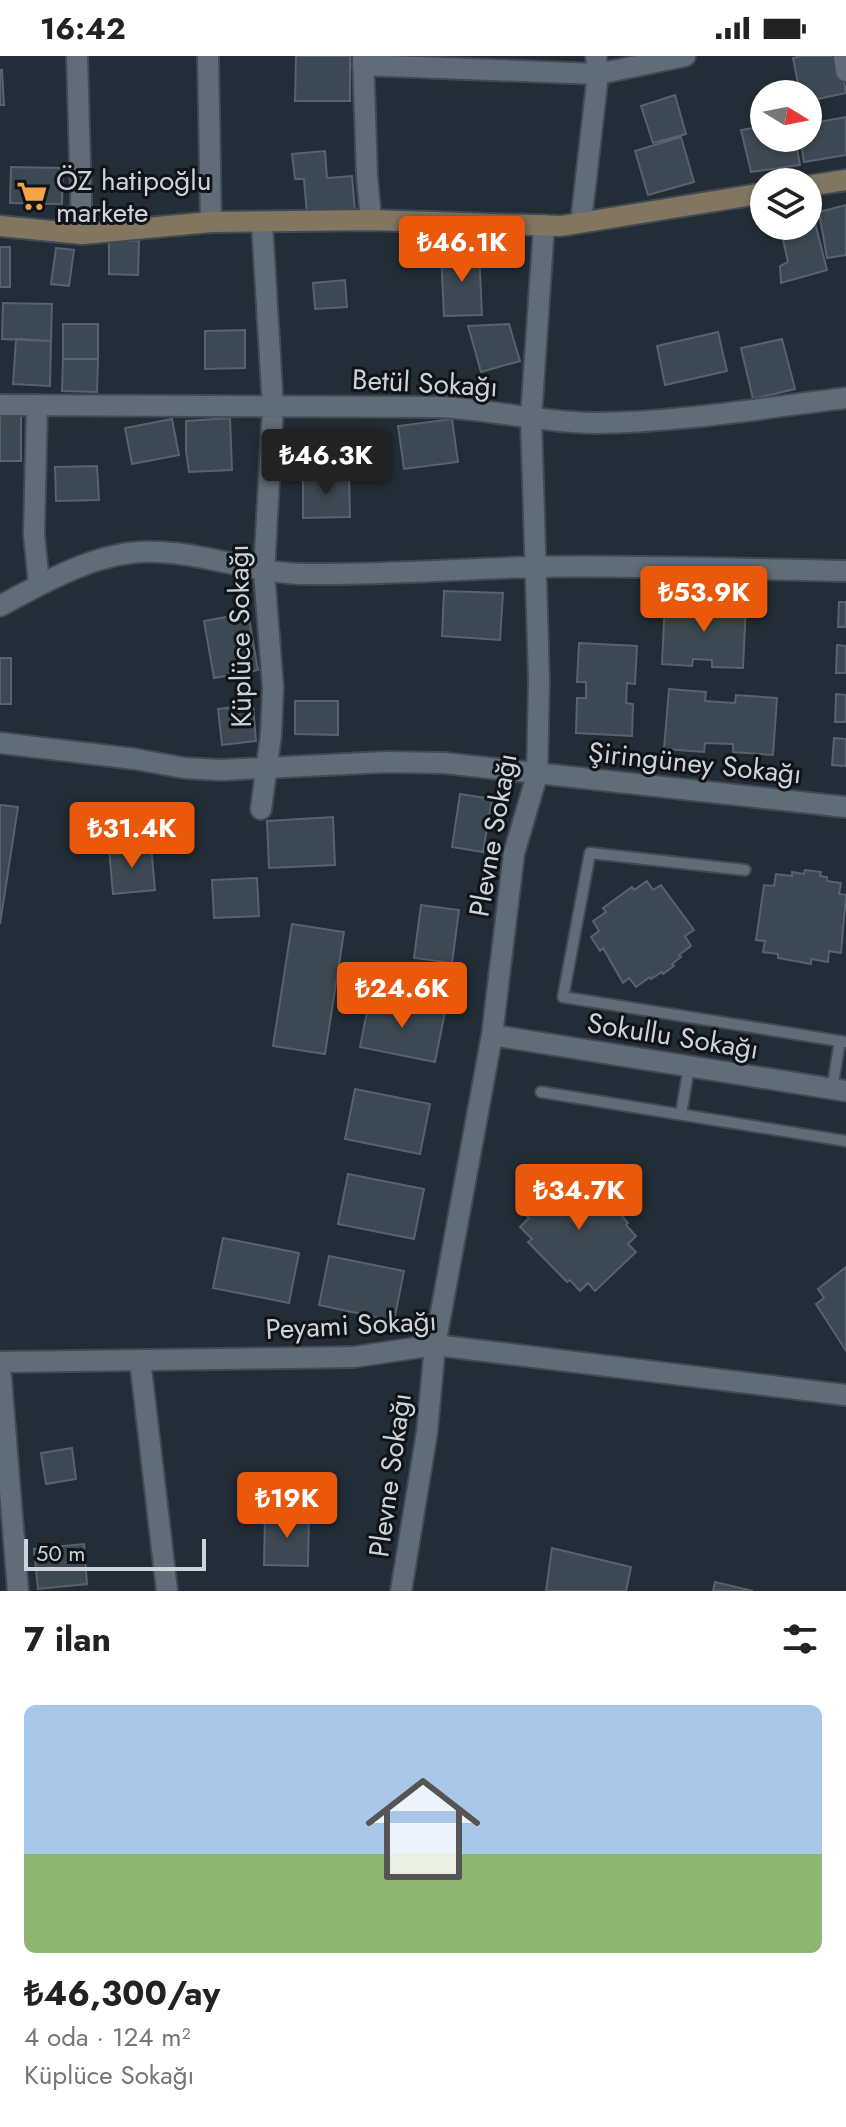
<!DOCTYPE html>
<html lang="tr">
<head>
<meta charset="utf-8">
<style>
	:root { --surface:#fff; --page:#f2f2f2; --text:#222; --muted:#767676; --line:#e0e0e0; --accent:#ea580c }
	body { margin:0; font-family:Jost,sans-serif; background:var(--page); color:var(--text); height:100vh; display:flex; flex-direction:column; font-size:30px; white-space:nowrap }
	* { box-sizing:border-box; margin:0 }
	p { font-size:26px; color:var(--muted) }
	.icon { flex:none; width:44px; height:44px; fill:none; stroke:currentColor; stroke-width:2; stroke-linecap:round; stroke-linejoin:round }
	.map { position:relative; height:1535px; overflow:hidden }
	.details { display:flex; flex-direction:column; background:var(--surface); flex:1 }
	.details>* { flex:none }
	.needle { width:52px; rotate:100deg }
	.buttons { position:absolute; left:750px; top:24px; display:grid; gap:16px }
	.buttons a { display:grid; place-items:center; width:72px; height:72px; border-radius:50%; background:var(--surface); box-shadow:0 2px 6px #0004; font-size:40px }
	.scale { position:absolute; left:24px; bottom:20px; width:182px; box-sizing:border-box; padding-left:8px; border:4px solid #ccd3da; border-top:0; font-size:22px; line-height:28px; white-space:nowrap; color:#ccd3da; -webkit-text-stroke:6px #101419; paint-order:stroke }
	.price { position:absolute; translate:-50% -68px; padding:0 18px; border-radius:8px; background:var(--accent); color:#fff; font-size:26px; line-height:52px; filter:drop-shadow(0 2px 4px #0008) }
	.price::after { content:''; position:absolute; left:50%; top:48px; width:24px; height:18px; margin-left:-12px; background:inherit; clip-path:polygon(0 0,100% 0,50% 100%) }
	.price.selected { background:#222; color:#fff }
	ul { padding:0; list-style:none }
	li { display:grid; align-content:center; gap:16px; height:424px; padding:0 24px }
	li+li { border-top:2px solid var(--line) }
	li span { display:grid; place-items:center; height:248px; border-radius:12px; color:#555 }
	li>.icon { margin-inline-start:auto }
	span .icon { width:144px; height:144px; fill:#fffc; stroke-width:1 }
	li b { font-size:34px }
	h2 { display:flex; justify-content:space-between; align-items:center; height:96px; padding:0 24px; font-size:34px }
	.status { display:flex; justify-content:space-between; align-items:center; height:56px; padding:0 40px; background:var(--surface); direction:ltr }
	.status svg { height:22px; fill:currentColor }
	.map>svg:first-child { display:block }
	.building { fill:#3c4852; stroke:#56626e; stroke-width:2 }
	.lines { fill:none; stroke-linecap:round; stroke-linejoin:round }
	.lane-casing { stroke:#414a53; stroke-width:14 }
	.street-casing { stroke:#414a53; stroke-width:24 }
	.secondary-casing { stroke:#414a53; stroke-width:24 }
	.lane { stroke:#606d78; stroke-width:10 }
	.street { stroke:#606d78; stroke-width:20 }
	.secondary { stroke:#837661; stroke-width:20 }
	.labels { text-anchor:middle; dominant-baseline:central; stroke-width:6; stroke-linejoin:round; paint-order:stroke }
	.poi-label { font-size:28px; fill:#ccd3da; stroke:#101419; text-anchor:start }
	.street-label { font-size:28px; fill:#ccd3da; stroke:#101419 }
</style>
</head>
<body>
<div class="status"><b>16:42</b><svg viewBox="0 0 49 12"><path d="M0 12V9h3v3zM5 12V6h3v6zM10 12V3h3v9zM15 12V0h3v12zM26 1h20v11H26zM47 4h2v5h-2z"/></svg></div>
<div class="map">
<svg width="846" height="1535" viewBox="0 0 846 1535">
	<rect width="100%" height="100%" fill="#222d37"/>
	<path class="building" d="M296 0H350V45H295Z
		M801 0H839L846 37 808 45V38H800L793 2Z
		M0 14H2L4 49H0Z
		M675 39 686 78 653 87 641 50Z
		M846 61V99L804 106 800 82H808V68Z
		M764 70V82H795L800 109 751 116 741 74Z
		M681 81 694 126 648 139 635 95Z
		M325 95 327 122 352 120 355 155 307 159 304 123H295L292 98Z
		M11 111 63 112 62 148 10 147Z
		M846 149V199L827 202 819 156Z
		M813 159 827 214 781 227 780 210 788 206 780 170H808V160Z
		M109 184 139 185 138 219 109 218Z
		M0 191H10V231H0Z
		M56 192 74 194 69 230 51 228Z
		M479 196 482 259 444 260 441 197Z
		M345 224 347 251 315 253 313 227Z
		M3 247 52 248 51 285 2 283Z
		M63 268H98V303H63Z
		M509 268 520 305 481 316 468 270Z
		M245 274V312L205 313V275Z
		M718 276 727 315 665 329 657 290Z
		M16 283 51 285 50 330 13 328Z
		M782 283 795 333 753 343 741 292Z
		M63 303H98L97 336 62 335Z
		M0 356H21V405H0Z
		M230 362 232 414 189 416 186 395V365Z
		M172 363 179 399 132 408 125 372Z
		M452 363 458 406 404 413 398 370Z
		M97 410 99 444 56 445 55 411Z
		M349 420 350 461 303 462V421Z
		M444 535 503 537 500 584 442 580Z
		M665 543 695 544 694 553H713V546L746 548 743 612 712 611V604L693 603 692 610 662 608Z
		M839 546H846V571H838Z
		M248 557 258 614 214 622 204 565Z
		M579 587 637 590 635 628 627 627 626 647 633 648 632 680 576 677 577 642H586V626H577Z
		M837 589 846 590V617H836Z
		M0 602H11V648H0Z
		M669 633 706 636 705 645 735 647 736 639 777 642 773 699 733 696V688L705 687 704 696 664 693Z
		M836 638 846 639V666H835Z
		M295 645H338V679L295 678Z
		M253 649 256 685 222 689 218 653Z
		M834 682 846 683V710L832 709Z
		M460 738 492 743 483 796 452 791Z
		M0 749 18 751 0 868Z
		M333 761 335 809 269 812 267 765Z
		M151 790 155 834 113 838 109 793Z
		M805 814 821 816 820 820 827 821V825L841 827 839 838 846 839 841 897 829 895 828 906 811 903V908L778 902V898L763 896 765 885 756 884 764 829 774 830 776 818 792 820V816L804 818Z
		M257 822 259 860 214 862 212 824Z
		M647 825 653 834 661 829 694 874 685 880 691 890 679 899 681 901 672 908 674 910 663 918 662 916 651 923 650 921 636 931 629 922 623 927 603 892 600 895 591 881 599 875 593 865 606 856 603 852 632 831 634 834Z
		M421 849 459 854 452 907 414 902Z
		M292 868 344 876 325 998 273 990Z
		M370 941 445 956 435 1006 360 991Z
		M355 1033 430 1048 420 1098 345 1083Z
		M575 1115 587 1127 589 1125 597 1134 599 1132 622 1156 620 1158 628 1167 626 1169 636 1180 628 1188 636 1196 595 1235 588 1227 580 1235 570 1224 567 1226 528 1186 532 1183 520 1171 529 1162 522 1155 533 1144 536 1147 562 1117 567 1122Z
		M348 1118 424 1133 414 1183 338 1168Z
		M223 1182 299 1197 289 1247 213 1232Z
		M329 1200 404 1215 394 1265 319 1249Z
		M846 1211V1295L816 1248 824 1242 818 1233Z
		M72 1392 76 1423 46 1428 41 1397Z
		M265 1459H309L308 1510 264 1509Z
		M84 1488 87 1528 38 1533 34 1493Z
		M552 1492 631 1511 626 1535H546Z
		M715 1526 753 1535H713Z"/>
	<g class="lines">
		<g class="lane-casing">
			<path id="lane" d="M745 814 590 797 563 941 846 986
				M832 1033 840 985
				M541 1036 846 1085
				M681 1058 689 1011"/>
		</g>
		<g class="street-casing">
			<path id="street" d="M77 0 82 178
				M208 0 211 166
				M363 0 367 120 371 164
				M844 0 846 15
				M363 9 598 18 685 0
				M581 166 598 18 596 0
				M0 349 438 351C491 353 543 367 596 367 680 366 763 352 846 342
				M37 349 34 478 39 529
				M0 550C43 527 91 499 140 496 197 493 251 518 308 518 382 519 457 513 531 511 636 509 741 513 846 515
				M0 687 135 703 184 712 221 714 386 706 444 707 846 751
				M261 753 271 678 273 632 264 516 273 351 262 167
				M492 979 846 1035
				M140 1304 167 1535
				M0 1306 354 1301 435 1289 846 1339
				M0 1309 18 1535
				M401 1535 427 1376 435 1289 492 979 514 797 537 719 539 624 531 362 544 169"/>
		</g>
		<g class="secondary-casing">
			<path id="secondary" d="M808 130 846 124
				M0 170 82 178 211 166 371 164 561 170 764 137"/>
		</g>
		<use href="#lane" class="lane"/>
		<use href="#street" class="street"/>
		<use href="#secondary" class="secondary"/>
	</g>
	<defs>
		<g id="supermarket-bare" transform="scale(2.4)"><path d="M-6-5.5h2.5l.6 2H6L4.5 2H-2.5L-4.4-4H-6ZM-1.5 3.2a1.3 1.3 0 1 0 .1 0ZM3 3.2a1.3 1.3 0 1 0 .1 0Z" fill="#f3a443" stroke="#101419" stroke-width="2.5" paint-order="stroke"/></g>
	</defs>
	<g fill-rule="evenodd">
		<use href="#supermarket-bare" x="32" y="140"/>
	</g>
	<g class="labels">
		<g class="poi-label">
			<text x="56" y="124">ÖZ hatipoğlu<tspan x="56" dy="32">markete</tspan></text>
		</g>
		<g class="street-label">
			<text transform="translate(425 327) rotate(3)">Betül Sokağı</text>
			<text transform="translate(240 580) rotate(-91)">Küplüce Sokağı</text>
			<text transform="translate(695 707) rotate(6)">Şiringüney Sokağı</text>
			<text transform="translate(493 779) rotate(-80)">Plevne Sokağı</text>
			<text transform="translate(673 980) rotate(9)">Sokullu Sokağı</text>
			<text transform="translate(351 1269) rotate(-3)">Peyami Sokağı</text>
			<text transform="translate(390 1419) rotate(-82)">Plevne Sokağı</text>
		</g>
	</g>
</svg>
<div class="buttons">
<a><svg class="needle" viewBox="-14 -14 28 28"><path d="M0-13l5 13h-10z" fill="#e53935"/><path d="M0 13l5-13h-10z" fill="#767676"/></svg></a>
<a><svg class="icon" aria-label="layers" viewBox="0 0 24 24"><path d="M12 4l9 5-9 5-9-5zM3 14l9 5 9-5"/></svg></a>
</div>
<div class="scale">50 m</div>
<b class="price" style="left:462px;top:228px">₺46.1K</b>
<b class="price selected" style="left:326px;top:441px">₺46.3K</b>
<b class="price" style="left:704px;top:578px">₺53.9K</b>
<b class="price" style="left:132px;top:814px">₺31.4K</b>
<b class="price" style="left:402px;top:974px">₺24.6K</b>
<b class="price" style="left:579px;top:1176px">₺34.7K</b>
<b class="price" style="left:287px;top:1484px">₺19K</b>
</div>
<section class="details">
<h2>7 ilan<svg class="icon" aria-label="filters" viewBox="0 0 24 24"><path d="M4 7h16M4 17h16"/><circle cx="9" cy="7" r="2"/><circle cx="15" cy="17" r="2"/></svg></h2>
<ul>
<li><span style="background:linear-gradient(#a9c7e8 60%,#8fb573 0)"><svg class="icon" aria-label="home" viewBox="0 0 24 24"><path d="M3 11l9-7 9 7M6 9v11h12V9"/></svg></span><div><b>₺46,300/ay</b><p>4 oda · 124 m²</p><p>Küplüce Sokağı</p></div></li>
</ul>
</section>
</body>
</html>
